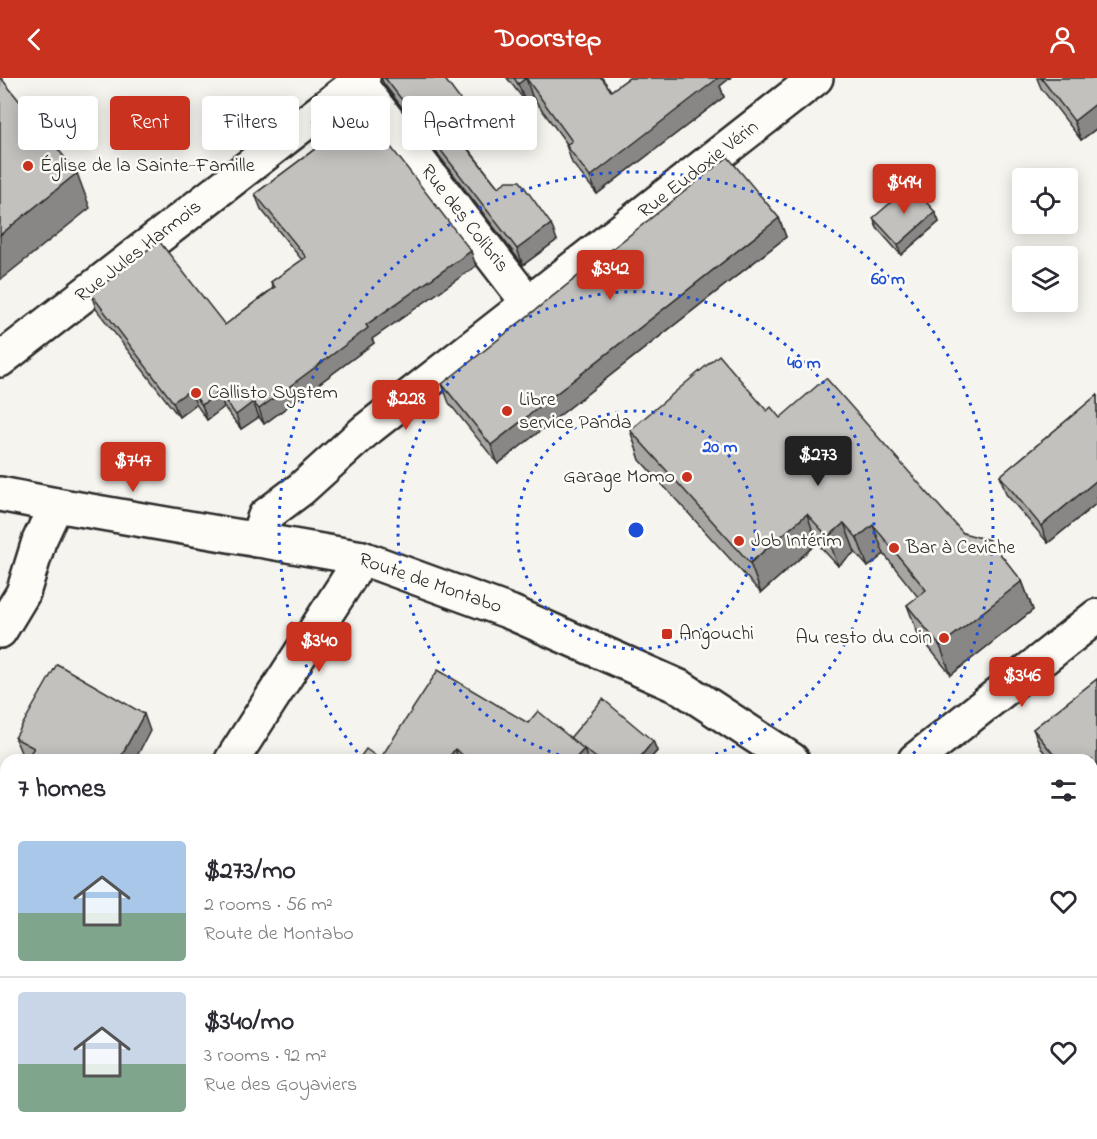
<!DOCTYPE html>
<html lang="en">
<head>
<meta charset="utf-8">
<style>
	:root { --surface:#fff; --page:#f2f2f3; --text:#2b2b33; --muted:#7c7c81; --line:#e1e1e2; --accent:#c8321e }
	body { margin:0; font-family:"Indie Flower",sans-serif; background:var(--page); color:var(--text); height:100vh; display:flex; flex-direction:column; font-size:22px; white-space:nowrap }
	* { box-sizing:border-box; margin:0 }
	p { font-size:20px; color:var(--muted) }
	.icon { flex:none; width:33px; height:33px; fill:none; stroke:currentColor; stroke-width:2; stroke-linecap:round; stroke-linejoin:round }
	.map { position:relative; flex:1; overflow:hidden }
	.side { position:absolute; left:0px; top:676px; width:1098px; height:386px; display:flex; flex-direction:column; background:var(--surface); border-radius:18px 18px 0 0; box-shadow:0 3px 15px #0003 }
	.side>* { flex:none }
	.banner { position:absolute; left:18px; top:18px; width:600px; height:54px; display:flex; gap:12px }
	.controls { position:absolute; left:1012px; top:90px; display:grid; gap:12px }
	.controls a { display:grid; place-items:center; width:66px; height:66px; border-radius:6px; background:var(--surface); box-shadow:0 3px 15px #0003; font-size:30px }
	.price { position:absolute; translate:-50% -51px; padding:0 14px; border-radius:6px; background:var(--accent); color:#fff; font-size:20px; line-height:39px; filter:drop-shadow(0 2px 3px #0008) }
	.price::after { content:''; position:absolute; left:50%; top:36px; width:18px; height:14px; margin-left:-9px; background:inherit; clip-path:polygon(0 0,100% 0,50% 100%) }
	.price.on { background:#222; color:#fff }
	ul { padding:0; list-style:none }
	li { display:flex; align-items:center; gap:18px; height:150px; padding:0 18px }
	li+li { border-top:2px solid var(--line) }
	li span { display:grid; place-items:center; flex:none; width:168px; height:120px; border-radius:6px; color:#555 }
	li>.icon { margin-inline-start:auto }
	span .icon { width:72px; height:72px; fill:#fffc; stroke-width:1 }
	li b { font-size:26px }
	h2 { display:flex; justify-content:space-between; align-items:center; height:72px; padding:0 18px; font-size:26px }
	.chip { padding:0 21px; border-radius:6px; background:var(--surface); box-shadow:0 3px 15px #0003; font-size:21px; line-height:54px }
	.chip.on { background:var(--accent); color:#fff }
	header { display:flex; justify-content:space-between; align-items:center; height:78px; padding:0 18px; background:var(--accent); color:#fff; font-size:27px; font-weight:700 }
	.map>svg:first-child { display:block }
	.lines { fill:none; stroke-linecap:round; stroke-linejoin:round }
	.street-casing { stroke:#2b2b2b; stroke-width:38 }
	.secondary-casing { stroke:#2b2b2b; stroke-width:38 }
	.street { stroke:#fdfcf7; stroke-width:33 }
	.secondary { stroke:#fdfcf7; stroke-width:33 }
	.wall { fill:#a7a6a3; stroke:#2b2b2b; stroke-width:1.5 }
	.shaded-wall { fill:#888785; stroke:#2b2b2b; stroke-width:1.5 }
	.building { fill:#c2c1be; stroke:#2b2b2b; stroke-width:1.5 }
	.ring { fill:none; stroke:#1d4ed8; stroke-width:3; stroke-dasharray:3 6 }
	.poi-dot { fill:#c8321e; stroke:#fdfcf7; stroke-width:2 }
	.labels { text-anchor:middle; dominant-baseline:central; stroke-width:5; stroke-linejoin:round; paint-order:stroke }
	.poi-label { font-size:20px; fill:#2b2b2b; stroke:#fdfcf7; text-anchor:start }
	.street-label { font-size:20px; fill:#2b2b2b; stroke:#fdfcf7 }
	.centre { fill:#1d4ed8; stroke:#fdfcf7; stroke-width:3 }
	.ring-label { font-size:18px; text-anchor:middle; font-weight:bold; fill:#1d4ed8; stroke:#fdfcf7; stroke-width:5; stroke-linejoin:round; paint-order:stroke }
</style>
</head>
<body>
<header><svg class="icon" aria-label="back" viewBox="0 0 24 24"><path d="M15 5l-7 7 7 7"/></svg>Doorstep<svg class="icon" aria-label="person" viewBox="0 0 24 24"><circle cx="12" cy="8" r="4"/><path d="M4 21q1-7 8-7t8 7"/></svg></header>
<div class="map">
<svg width="1097" height="1061" viewBox="0 0 1097 1061">
	<rect width="100%" height="100%" fill="#f5f4ef"/>
	<filter id="ink" filterUnits="userSpaceOnUse"><feTurbulence type="fractalNoise" baseFrequency=".0167" numOctaves="2"/><feDisplacementMap in="SourceGraphic" scale="12" xChannelSelector="R" yChannelSelector="G"/><feConvolveMatrix kernelMatrix="1 2 1 2 8 2 1 2 1" color-interpolation-filters="sRGB"/></filter>
	<g filter="url(#ink)">
		<g class="lines">
			<g class="street-casing">
				<path id="street" d="M355 0 529 226
					M0 282 363 0
					M256 462 265 438 301 411 365 353 816 0
					M0 553 23 515 39 463 56 427
					M232 682 362 480
					M915 682 1097 538
					M15 1061 16 1056
					M804 1061 808 1056"/>
			</g>
			<g class="secondary-casing">
				<path id="secondary" d="M0 416 56 427 362 480 510 534 682 610 792 682
					M1092 908 1097 911"/>
			</g>
			<use href="#street" class="street"/>
			<use href="#secondary" class="secondary"/>
		</g>
		<path class="wall" d="M381 0H444L480 57 466 68 498 109 557 162 523 187 384 6Z
			M507 0H602L611 13 629 0H730L720 8 724 19 597 116 572 85 566 67 567 66 532 18 525 23Z
			M1037 0H1097V50L1081 62 1041 10Z
			M314 43 476 188 372 261 374 265 264 346 259 339 241 351 224 329 207 342 196 326 179 339 96 231 91 216 225 247 273 210 271 204 302 182 261 131 255 116 324 64 320 57Z
			M935 134 939 144 901 177 877 150 873 140Z
			M779 140 786 159 498 386 449 325 442 306Z
			M1097 317V425L1048 465 1006 416 1000 398Z
			M767 333 780 340 963 455 1022 503 1033 532 951 597 918 556 907 527 918 519 884 476 868 489 855 474 838 488 817 465 761 515 640 382 630 352Z
			M1097 601V743L1092 736V682H1050L1041 670 1033 651Z
			M528 645 570 660 653 663 657 673 649 682H590L587 681 588 682H358L380 681Z
			M150 653 27 680 22 677 15 660Z
			M6 712V761L0 757V721Z
			M278 1056H382L380 1061H280Z
			M846 1056H1022L1030 1061H853Z"/>
		<path class="shaded-wall" d="M526 0 532 18 525 23 518 6Z
			M713 0H730L720 8 724 19 597 116 590 99Z
			M1097 25V50L1081 62 1074 43Z
			M474 40 480 57 462 71 455 55Z
			M77 95 90 130 0 202V157Z
			M935 134 939 144 901 177 898 167Z
			M779 140 786 159 498 386 491 367Z
			M551 146 557 162 523 187 517 171Z
			M471 173 476 188 372 261 374 265 264 346 259 331 366 247Z
			M190 312 196 326 179 339 173 324Z
			M219 314 224 329 207 342 202 327Z
			M253 324 259 339 241 351 236 337Z
			M1097 402V425L1048 465 1041 448Z
			M807 436 817 465 761 515 750 485Z
			M844 445 855 474 838 488 828 459Z
			M873 447 884 476 868 489 857 460Z
			M1022 503 1033 532 951 597 940 568Z
			M144 636 150 653 135 682H119Z
			M653 663 657 673 649 682H638Z
			M455 671 459 682H447Z
			M584 671 588 682H574Z
			M366 1056H382L380 1061H364Z"/>
		<path class="building" d="M1 0 77 95 0 157V1Z
			M385 0H444L474 40 455 55 498 109 507 103H520L551 146 517 171Z
			M514 0H526L518 6Z
			M526 0H602L611 13 629 0H716L717 1 590 99 566 67 572 63Z
			M1041 0H1097V25L1074 43Z
			M330 30 349 46 364 34 471 173 366 247 368 250 259 331 253 324 236 337 219 314 202 327 190 312 173 324 91 216 159 163 225 247 275 209 271 204 306 179 255 116 327 62 314 43Z
			M728 79 779 140 491 367 442 306Z
			M911 107 935 134 898 167 873 140Z
			M719 277 767 333 771 329 780 340 826 300 963 455 989 462 1022 503 940 568 907 527 926 512 873 447 857 460 844 445 828 459 807 436 750 485 630 352Z
			M1097 317V402L1041 448 1000 398Z
			M57 586 144 636 119 682H25L34 670 15 660Z
			M438 592 528 645 538 633 584 671 574 682H469L455 671 447 682H435L430 679 427 682H358L366 671 380 681Z
			M1097 601V732L1092 726V682H1058L1033 651Z
			M603 621 653 663 638 682H599L570 660Z
			M6 712V747L0 743V721Z
			M302 1056H366L364 1061H314Z
			M868 1056H1022L1030 1061H874Z"/>
	</g>
	<g class="ring">
		<circle cx="636" cy="452" r="119"/>
		<path d="M576 682A238 238 0 1 1 696 682"/>
		<path d="M363 681A357 357 0 1 1 909 681"/>
	</g>
	<g class="poi-dot">
		<circle cx="28" cy="88" r="6"/>
		<circle cx="196" cy="315" r="6"/>
		<circle cx="507" cy="333" r="6"/>
		<circle cx="687" cy="399" r="6"/>
		<circle cx="739" cy="463" r="6"/>
		<circle cx="894" cy="470" r="6"/>
		<rect x="661" y="550" width="12" height="12" rx="3"/>
		<circle cx="944" cy="560" r="6"/>
	</g>
	<g class="labels">
		<g class="poi-label">
			<text x="40" y="88">Église de la Sainte-Famille</text>
			<text x="208" y="315">Callisto System</text>
			<text x="519" y="322">Libre<tspan x="519" dy="23">service Panda</tspan></text>
			<text x="675" y="399" text-anchor="end">Garage Momo</text>
			<text x="751" y="463">Job Intérim</text>
			<text x="906" y="470">Bar à Ceviche</text>
			<text x="679" y="556">Angouchi</text>
			<text x="932" y="560" text-anchor="end">Au resto du coin</text>
		</g>
		<g class="street-label">
			<text transform="translate(699 92) rotate(-38)">Rue Eudoxie Vérin</text>
			<text transform="translate(464 141) rotate(52)">Rue des Colibris</text>
			<text transform="translate(139 174) rotate(-38)">Rue Jules Harmois</text>
			<text transform="translate(430 506) rotate(19)">Route de Montabo</text>
		</g>
	</g>
	<circle cx="636" cy="452" r="9" class="centre"/>
	<g class="ring-label">
		<text x="888" y="206">60 m</text>
		<text x="804" y="290">40 m</text>
		<text x="720" y="374">20 m</text>
	</g>
</svg>
<div class="controls">
<a><svg class="icon" aria-label="locate" viewBox="0 0 24 24"><circle cx="12" cy="12" r="6"/><path d="M12 2v4M12 18v4M2 12h4M18 12h4"/></svg></a>
<a><svg class="icon" aria-label="layers" viewBox="0 0 24 24"><path d="M12 4l9 5-9 5-9-5zM3 14l9 5 9-5"/></svg></a>
</div>
<b class="price" style="left:904px;top:137px">$494</b>
<b class="price" style="left:610px;top:223px">$342</b>
<b class="price" style="left:406px;top:353px">$228</b>
<b class="price on" style="left:818px;top:409px">$273</b>
<b class="price" style="left:133px;top:415px">$747</b>
<b class="price" style="left:319px;top:595px">$340</b>
<b class="price" style="left:1022px;top:630px">$346</b>
<div class="banner">
<a class="chip">Buy</a>
<a class="chip on">Rent</a>
<a class="chip">Filters</a>
<a class="chip">New</a>
<a class="chip">Apartment</a>
</div>
<section class="side">
<h2>7 homes<svg class="icon" aria-label="filters" viewBox="0 0 24 24"><path d="M4 7h16M4 17h16"/><circle cx="9" cy="7" r="2"/><circle cx="15" cy="17" r="2"/></svg></h2>
<ul>
<li><span style="background:linear-gradient(#a9c7e8 60%,#7fa58c 0)"><svg class="icon" aria-label="home" viewBox="0 0 24 24"><path d="M3 11l9-7 9 7M6 9v11h12V9"/></svg></span><div><b>$273/mo</b><p>2 rooms · 56 m²</p><p>Route de Montabo</p></div><svg class="icon" aria-label="heart" viewBox="0 0 24 24"><path d="M12 20l-8-8c-3-5 5-10 8-4 3-6 11-1 8 4z"/></svg></li>
<li><span style="background:linear-gradient(#c9d6e8 60%,#7fa58c 0)"><svg class="icon" aria-label="home" viewBox="0 0 24 24"><path d="M3 11l9-7 9 7M6 9v11h12V9"/></svg></span><div><b>$340/mo</b><p>3 rooms · 92 m²</p><p>Rue des Goyaviers</p></div><svg class="icon" aria-label="heart" viewBox="0 0 24 24"><path d="M12 20l-8-8c-3-5 5-10 8-4 3-6 11-1 8 4z"/></svg></li>
</ul>
</section>
</div>
</body>
</html>
